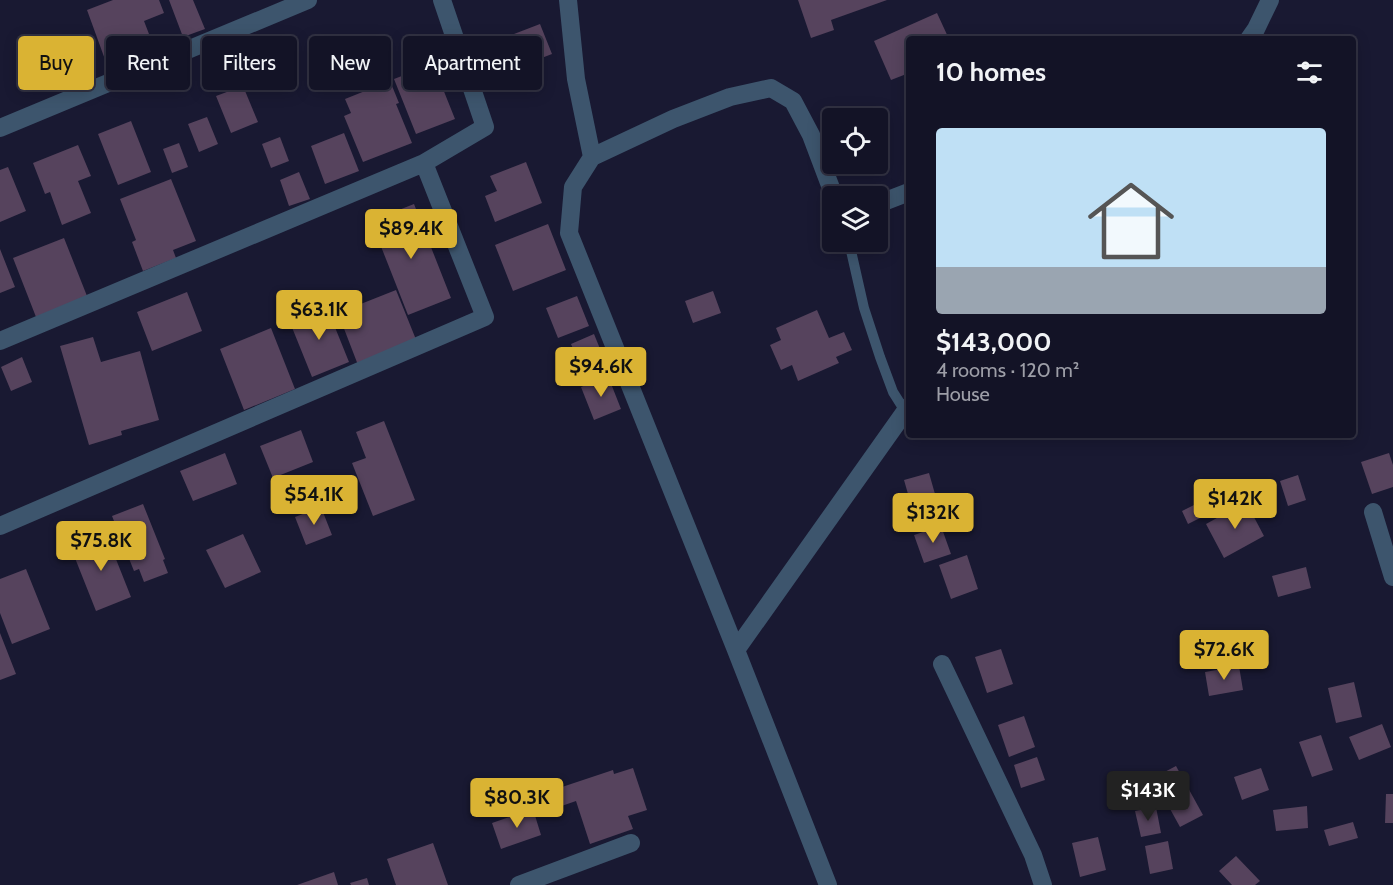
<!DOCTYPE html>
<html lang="en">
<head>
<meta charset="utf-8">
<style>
	:root { --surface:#131326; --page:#202032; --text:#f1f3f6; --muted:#9d9ea7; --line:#323243; --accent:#dab333 }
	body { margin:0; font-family:Cabin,sans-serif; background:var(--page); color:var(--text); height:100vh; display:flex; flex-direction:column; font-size:22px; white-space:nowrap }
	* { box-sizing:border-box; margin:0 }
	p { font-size:20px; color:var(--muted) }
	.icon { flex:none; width:33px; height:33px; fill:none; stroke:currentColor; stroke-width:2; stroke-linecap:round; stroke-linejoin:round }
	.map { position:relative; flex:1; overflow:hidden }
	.sheet { position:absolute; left:906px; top:36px; width:450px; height:402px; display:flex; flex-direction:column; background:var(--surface); border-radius:6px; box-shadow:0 3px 15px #0003,0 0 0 2px var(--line) }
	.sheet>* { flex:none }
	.banner { position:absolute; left:18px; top:36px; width:570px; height:54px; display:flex; gap:12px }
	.tools { position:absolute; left:822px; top:108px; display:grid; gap:12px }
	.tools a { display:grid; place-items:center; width:66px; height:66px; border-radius:6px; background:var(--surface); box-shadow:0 3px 15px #0003,0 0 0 2px var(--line); font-size:30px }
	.price { position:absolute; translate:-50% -51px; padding:0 14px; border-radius:6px; background:var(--accent); color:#111; font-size:20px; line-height:39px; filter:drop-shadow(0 2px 3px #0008) }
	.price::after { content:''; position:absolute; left:50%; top:36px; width:18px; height:14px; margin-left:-9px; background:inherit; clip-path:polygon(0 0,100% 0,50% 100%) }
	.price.active { background:#222; color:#fff }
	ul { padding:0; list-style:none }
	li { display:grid; align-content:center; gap:12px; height:318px; padding:0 30px }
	li span { display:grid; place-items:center; height:186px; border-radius:6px; color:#555 }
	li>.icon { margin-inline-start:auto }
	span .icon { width:108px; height:108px; fill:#fffc; stroke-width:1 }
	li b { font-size:26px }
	h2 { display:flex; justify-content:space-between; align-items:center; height:72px; padding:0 30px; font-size:26px }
	.tag { padding:0 21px; border-radius:6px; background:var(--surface); box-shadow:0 3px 15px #0003,0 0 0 2px var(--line); font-size:21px; line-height:54px }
	.tag.active { background:var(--accent); color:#111 }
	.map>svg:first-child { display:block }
	.building { fill:#56435d }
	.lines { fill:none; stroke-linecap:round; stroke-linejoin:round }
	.lane { stroke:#3d556d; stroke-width:10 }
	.street { stroke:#3d556d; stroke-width:18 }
</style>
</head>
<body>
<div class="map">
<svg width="1393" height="885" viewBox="0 0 1393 885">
	<rect width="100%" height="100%" fill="#191932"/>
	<path class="building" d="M113 0H159L164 13 144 21 154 47 107 65 87 10Z
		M169 0H193L205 29 183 37Z
		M798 0H887L831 20 834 30 811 38Z
		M937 13 949 39H909V73L891 80 874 41Z
		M540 24 552 54 526 64 524 60 514 63 505 41 515 38 514 34Z
		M433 64 455 119 416 134 394 79Z
		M390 81 399 103 396 104 412 143 363 162 344 116 351 113 345 99Z
		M243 86 258 122 231 133 216 96Z
		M207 117 218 144 199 152 188 124Z
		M131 121 151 172 118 185 98 134Z
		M344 133 359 171 325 184 311 146Z
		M280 137 289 161 271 168 262 144Z
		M179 143 188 167 172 173 163 149Z
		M78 145 91 176 78 181 91 213 62 225 50 192 45 194 33 163Z
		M526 162 542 203 495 222 485 196 497 191 490 176Z
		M8 167 26 211 0 222V170Z
		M299 172 310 199 289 206 280 180Z
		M171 179 196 241 173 250 176 258 143 271 132 242 136 240 120 199Z
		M414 204 451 298 408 315 371 221Z
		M548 224 566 270 513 291 495 245Z
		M64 238 87 296 36 317 13 258Z
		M0 249 15 287 0 293Z
		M396 290 417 342 358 365 338 313Z
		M713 291 721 313 693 323 685 301Z
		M187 292 202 331 152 351 137 312Z
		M577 296 589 326 558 338 546 308Z
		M326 305 349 362 312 377 289 320Z
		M817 310 829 338 844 332 852 350 836 357 839 363 798 381 792 365 781 370 770 345 781 340 776 328Z
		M271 328 295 389 244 410 220 349Z
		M594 334 607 366 584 375 571 344Z
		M93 337 101 362 140 351 159 420 121 431 122 435 89 445 60 346Z
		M22 357 32 382 11 391 1 367Z
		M608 376 621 409 594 420 581 387Z
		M384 421 415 500 373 516 352 463 366 458 356 432Z
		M301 430 313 462 273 478 260 446Z
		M225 453 237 484 193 501 180 471Z
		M1389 453 1393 465V487L1372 494 1361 462Z
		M929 473 937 501 912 508 904 480Z
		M1298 475 1306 500 1288 506 1280 481Z
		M1202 501 1208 514 1188 524 1182 511Z
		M1246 502 1264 536 1224 558 1206 524Z
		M143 504 165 559 163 560 168 573 144 582 139 569 134 571 112 516Z
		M321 507 332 535 306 545 295 517Z
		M941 526 951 554 924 563 914 535Z
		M106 534 131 597 96 611 71 548Z
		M243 534 261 572 225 588 206 550Z
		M967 555 978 589 951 599 939 565Z
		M1306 567 1311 588 1278 597 1272 576Z
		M26 569 50 629 12 644 0 613V579Z
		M0 633 16 674 0 680Z
		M1245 637 1249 659 1216 665 1212 642Z
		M1001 649 1013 684 987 693 975 657Z
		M1239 666 1243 690 1209 696 1205 672Z
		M1354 682 1362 717 1336 723 1328 688Z
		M1024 716 1035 747 1009 757 998 725Z
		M1382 724 1391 747 1359 760 1349 737Z
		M1321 735 1333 770 1312 777 1299 742Z
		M1037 757 1045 780 1021 788 1014 765Z
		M1176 766 1203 815 1180 827 1153 778Z
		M633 768 647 810 628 816 633 829 590 844 576 801 553 809 547 792 613 770 614 774Z
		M1261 768 1269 790 1242 800 1234 777Z
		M1386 794H1393V823H1385Z
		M1307 806 1308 828 1276 831 1273 810Z
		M1156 807 1161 833 1141 837 1135 811Z
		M533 809 541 835 501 849 492 823Z
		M1353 822 1358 838 1329 846 1324 830Z
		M1098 837 1106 870 1080 877 1072 843Z
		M1168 841 1173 869 1150 874 1145 846Z
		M433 843 448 885H396L387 859Z
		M1236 856 1260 881 1255 885H1232L1219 871Z
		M334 872 338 885H297Z
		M367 878 369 885H351L350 883Z"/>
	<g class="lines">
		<path class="lane" d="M849 242 864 308 880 357 893 392 905 411"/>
		<path class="street" d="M568 0 576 79 592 157
			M1249 39 1256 29 1270 0
			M0 128 308 0
			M878 204 909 192
			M0 341 424 163 485 127 442 0
			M1373 512 1393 577
			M0 526 485 317 424 163
			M736 650 569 233 573 187 592 157 673 119 730 97 771 88 793 101 811 135 834 196
			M942 664 1033 855 1043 885
			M519 885 631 843
			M828 885 736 650 909 406"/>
	</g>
</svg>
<div class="tools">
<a><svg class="icon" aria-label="locate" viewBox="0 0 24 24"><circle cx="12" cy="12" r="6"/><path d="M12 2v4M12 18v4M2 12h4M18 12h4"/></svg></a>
<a><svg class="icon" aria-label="layers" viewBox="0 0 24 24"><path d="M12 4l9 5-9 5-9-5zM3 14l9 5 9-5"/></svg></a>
</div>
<b class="price" style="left:411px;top:260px">$89.4K</b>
<b class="price" style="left:319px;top:341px">$63.1K</b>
<b class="price" style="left:601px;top:398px">$94.6K</b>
<b class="price" style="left:314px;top:526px">$54.1K</b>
<b class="price" style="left:1235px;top:530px">$142K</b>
<b class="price" style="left:933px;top:544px">$132K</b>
<b class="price" style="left:101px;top:572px">$75.8K</b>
<b class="price" style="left:1224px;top:681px">$72.6K</b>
<b class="price active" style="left:1148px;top:822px">$143K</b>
<b class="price" style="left:517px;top:829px">$80.3K</b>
<div class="banner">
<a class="tag active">Buy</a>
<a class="tag">Rent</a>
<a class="tag">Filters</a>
<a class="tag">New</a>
<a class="tag">Apartment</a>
</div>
<section class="sheet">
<h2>10 homes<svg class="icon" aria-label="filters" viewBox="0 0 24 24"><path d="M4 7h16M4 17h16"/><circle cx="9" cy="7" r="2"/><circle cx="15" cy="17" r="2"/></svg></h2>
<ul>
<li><span style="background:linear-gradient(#bfe0f5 75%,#9aa5b1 0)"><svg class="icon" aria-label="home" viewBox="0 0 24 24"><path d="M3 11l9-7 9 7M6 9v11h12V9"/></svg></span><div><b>$143,000</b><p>4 rooms · 120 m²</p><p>House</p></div></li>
</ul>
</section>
</div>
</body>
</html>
